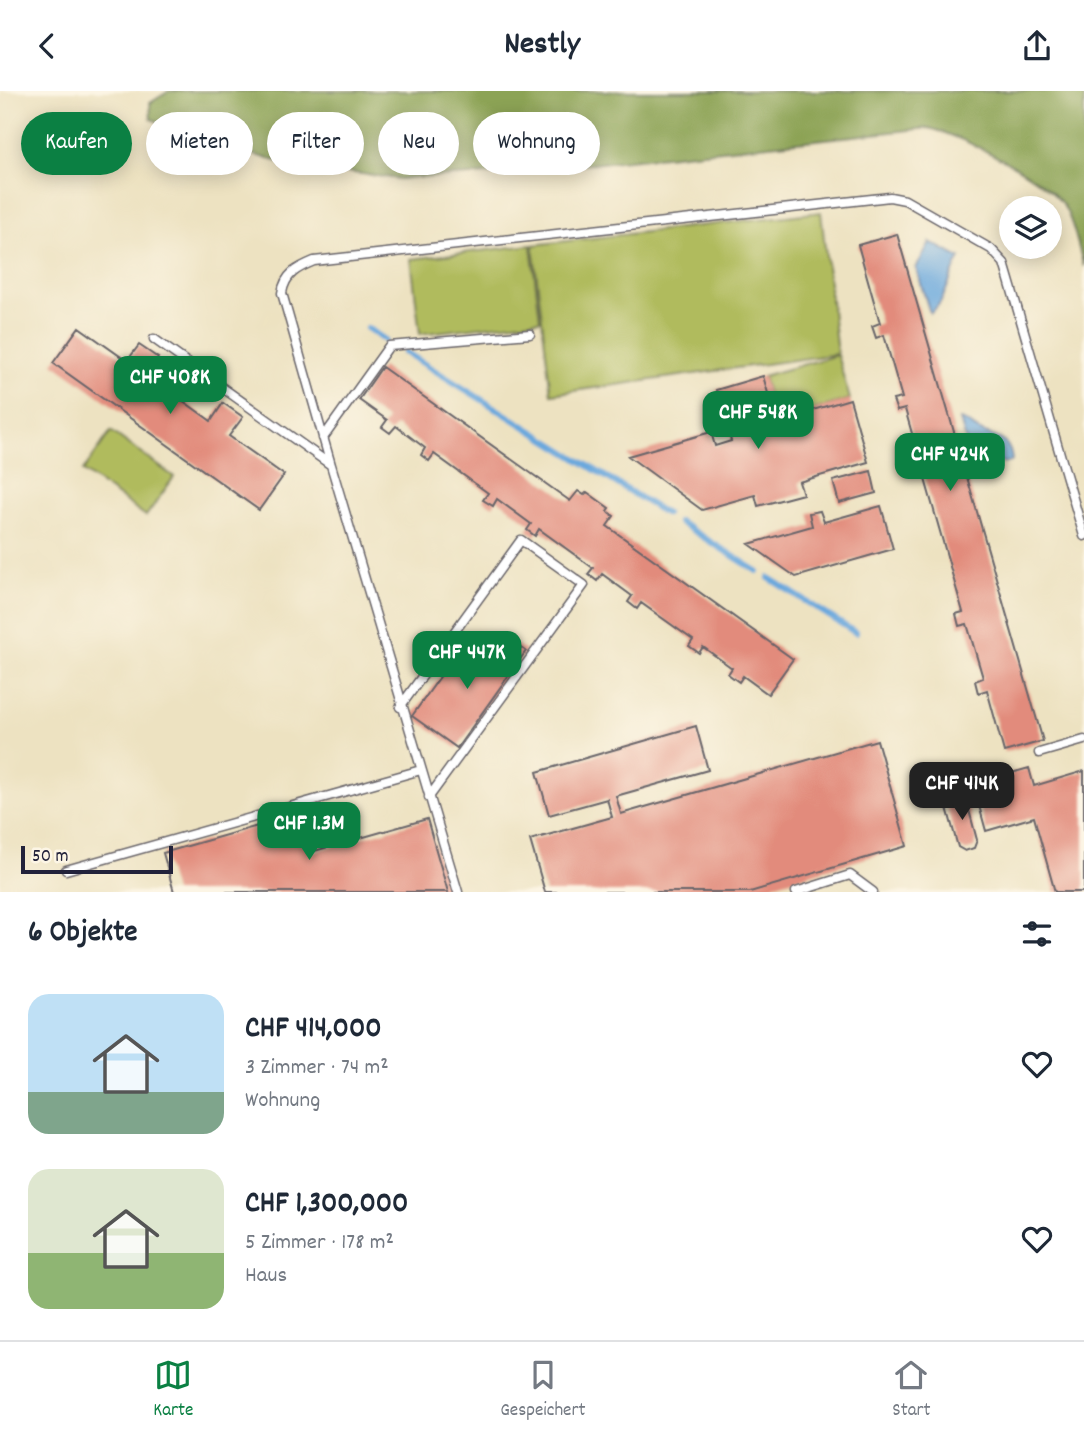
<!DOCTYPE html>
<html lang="de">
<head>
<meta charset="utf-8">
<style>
	:root { --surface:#fff; --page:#f2f2f3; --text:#1f2937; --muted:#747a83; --line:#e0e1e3; --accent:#0b8043 }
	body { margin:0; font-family:Dekko,sans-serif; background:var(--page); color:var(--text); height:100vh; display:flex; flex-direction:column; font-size:26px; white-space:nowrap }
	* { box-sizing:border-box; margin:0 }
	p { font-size:23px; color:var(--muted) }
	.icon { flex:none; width:38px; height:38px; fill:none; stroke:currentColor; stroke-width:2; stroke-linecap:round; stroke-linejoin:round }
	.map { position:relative; height:801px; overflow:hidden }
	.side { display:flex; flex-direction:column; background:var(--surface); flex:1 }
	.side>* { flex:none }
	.top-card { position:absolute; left:21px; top:21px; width:700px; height:63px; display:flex; gap:14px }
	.controls { position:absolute; left:999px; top:105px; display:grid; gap:14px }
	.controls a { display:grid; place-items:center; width:63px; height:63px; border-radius:50%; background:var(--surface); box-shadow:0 4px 18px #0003; font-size:35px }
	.scale { position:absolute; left:21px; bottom:18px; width:152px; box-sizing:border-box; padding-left:7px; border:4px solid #22223b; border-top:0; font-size:19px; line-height:24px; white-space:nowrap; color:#22223b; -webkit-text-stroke:5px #fcf5e5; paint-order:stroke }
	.price { position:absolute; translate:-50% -60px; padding:0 16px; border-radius:14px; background:var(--accent); color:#fff; font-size:23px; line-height:46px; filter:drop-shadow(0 2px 4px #0008) }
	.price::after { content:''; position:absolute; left:50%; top:42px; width:21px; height:16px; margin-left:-10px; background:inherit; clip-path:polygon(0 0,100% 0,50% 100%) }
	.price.active { background:#222; color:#fff }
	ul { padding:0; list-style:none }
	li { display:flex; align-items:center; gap:21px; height:175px; padding:0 28px }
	li span { display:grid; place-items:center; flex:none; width:196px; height:140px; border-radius:21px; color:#555 }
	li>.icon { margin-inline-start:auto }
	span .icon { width:84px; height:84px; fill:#fffc; stroke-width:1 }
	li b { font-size:30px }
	h2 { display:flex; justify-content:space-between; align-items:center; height:84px; padding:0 28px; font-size:30px }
	.chip { padding:0 24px; border-radius:32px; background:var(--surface); box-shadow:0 4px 18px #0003; font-size:24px; line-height:63px }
	.chip.active { background:var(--accent); color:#fff }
	header { display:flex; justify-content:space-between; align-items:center; height:91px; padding:0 28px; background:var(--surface); font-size:32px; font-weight:700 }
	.tab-bar { display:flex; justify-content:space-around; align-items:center; height:98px; border-top:2px solid var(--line); background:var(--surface); font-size:19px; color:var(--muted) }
	.tab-bar a { display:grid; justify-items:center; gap:4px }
	.tab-bar .active { color:var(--accent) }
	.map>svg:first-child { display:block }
	.green { fill:#b0bb5d; stroke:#696e4c; stroke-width:2 }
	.forest { fill:#8ca354; stroke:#576248; stroke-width:2 }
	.water { fill:#6ba8dd; stroke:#46658c; stroke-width:2 }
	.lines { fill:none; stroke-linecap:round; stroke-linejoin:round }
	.stream { stroke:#6ba8dd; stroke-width:6 }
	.building { fill:#e28b7c }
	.lane-casing { stroke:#69656a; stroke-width:11 }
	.lane { stroke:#fff; stroke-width:8 }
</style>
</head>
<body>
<header><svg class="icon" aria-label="back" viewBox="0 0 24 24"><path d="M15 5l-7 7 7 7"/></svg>Nestly<svg class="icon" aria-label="share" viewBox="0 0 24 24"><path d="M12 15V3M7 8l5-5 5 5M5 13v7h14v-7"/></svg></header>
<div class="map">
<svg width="1084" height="801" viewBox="0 0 1084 801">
	<rect width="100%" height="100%" fill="#fcf5e5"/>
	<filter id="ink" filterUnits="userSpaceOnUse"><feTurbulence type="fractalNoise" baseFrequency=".0143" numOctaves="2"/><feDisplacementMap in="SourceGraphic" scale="14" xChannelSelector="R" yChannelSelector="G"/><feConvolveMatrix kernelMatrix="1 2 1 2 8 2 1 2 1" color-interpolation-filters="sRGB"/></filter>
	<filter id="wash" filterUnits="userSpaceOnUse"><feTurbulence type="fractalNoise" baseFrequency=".00686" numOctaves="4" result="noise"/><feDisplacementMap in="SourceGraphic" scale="28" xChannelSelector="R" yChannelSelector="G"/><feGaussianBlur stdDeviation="1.57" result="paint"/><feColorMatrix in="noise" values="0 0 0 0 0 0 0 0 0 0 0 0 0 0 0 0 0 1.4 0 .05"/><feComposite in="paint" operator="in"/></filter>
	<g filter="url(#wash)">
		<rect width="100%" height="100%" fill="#ede2c1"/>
		<path class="green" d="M821 121 837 263 551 303 533 154Z
			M531 154 540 229 420 243 411 168Z
			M837 264 850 308 776 330 763 285Z
			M111 340 174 386 146 425 83 380Z"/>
		<path class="forest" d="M169 0H1084V176C1078 156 1074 132 1063 114 1044 86 963 46 929 37L506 82 400 88 291 74 233 58 151 28 150 12Z"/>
		<path class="water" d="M930 151 960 167C949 184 947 210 930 222L916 177Z
			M960 329C969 331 973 337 980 340 997 348 1010 346 1012 370L1004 372 967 353Z"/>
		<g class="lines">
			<path class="stream" d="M367 237 385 249
				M405 261 666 423
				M679 431 757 480
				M769 487 856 542"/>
		</g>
		<g id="blocks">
			<path class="building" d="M897 143 1043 650 1004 661 987 599 978 602 975 590 983 587 967 533 959 535 956 523 963 521 905 318 897 320 893 309 902 307 884 244 876 247 872 235 880 232 858 154Z
				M79 236 127 270 139 254 142 256 158 267 146 283 211 330 223 312 243 326 229 345 284 384 259 419 53 272Z
				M382 276 570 410 578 400 584 404 587 401 609 417 607 420 614 425 607 435 793 568 768 603 743 585 739 591 728 583 732 577 703 556 699 562 689 555 693 549 641 512 637 518 628 511 632 505 602 483 597 490 588 483 593 477 539 438 535 445 527 439 531 433 497 408 493 415 483 409 488 402 434 363 429 370 421 364 425 357 396 335 390 342 382 336 387 329 359 309Z
				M763 285 776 330 850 308 868 371 799 391 803 403 758 415 755 404 702 419 628 365 711 341 715 355 731 350 716 299Z
				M871 380 876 402 839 412 833 390Z
				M881 415 893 458 796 486 749 453 812 435 809 422 820 420 824 431Z
				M503 544 526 560 457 657 412 625 459 559 482 575Z
				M696 635 708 679 616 705 621 723 877 649 907 755 750 801H545L530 749 612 726 607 708 549 724 537 681Z
				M1029 677 1034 695 1084 680V801H1055L1034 726 986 740 973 693Z
				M958 703 966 708 977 749 974 757 965 760 958 756 946 713 950 706Z
				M300 723 311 761 427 728 448 801H174L163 762Z"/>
		</g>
	</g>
	<g filter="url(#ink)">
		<use href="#blocks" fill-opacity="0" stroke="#69656a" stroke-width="2"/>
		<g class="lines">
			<g class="lane-casing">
				<path id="lane" d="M154 248 331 374 458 801
					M323 347 389 255 530 243
					M331 374 282 202C285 183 297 177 314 170L890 106 905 109 991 158 1004 172 1084 445
					M400 616 521 449 584 494 429 706
					M1039 662 1084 649
					M66 779 421 679
					M796 801 850 784 873 801"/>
			</g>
			<use href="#lane" class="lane"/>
		</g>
	</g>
</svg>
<div class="controls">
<a><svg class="icon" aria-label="layers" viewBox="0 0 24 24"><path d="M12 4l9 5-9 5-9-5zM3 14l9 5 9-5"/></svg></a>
</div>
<div class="scale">50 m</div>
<b class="price" style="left:170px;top:325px">CHF 408K</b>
<b class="price" style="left:758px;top:360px">CHF 548K</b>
<b class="price" style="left:950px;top:402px">CHF 424K</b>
<b class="price" style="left:467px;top:600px">CHF 447K</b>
<b class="price active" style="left:962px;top:731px">CHF 414K</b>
<b class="price" style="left:309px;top:771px">CHF 1.3M</b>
<div class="top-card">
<a class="chip active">Kaufen</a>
<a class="chip">Mieten</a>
<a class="chip">Filter</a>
<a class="chip">Neu</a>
<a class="chip">Wohnung</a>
</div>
</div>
<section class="side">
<h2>6 Objekte<svg class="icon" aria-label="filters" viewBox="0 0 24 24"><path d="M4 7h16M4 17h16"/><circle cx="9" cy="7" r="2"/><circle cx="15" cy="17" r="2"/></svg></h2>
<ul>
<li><span style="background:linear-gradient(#bfe0f5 70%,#7fa58c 0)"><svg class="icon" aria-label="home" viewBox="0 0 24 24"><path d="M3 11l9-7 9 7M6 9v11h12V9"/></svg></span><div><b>CHF 414,000</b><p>3 Zimmer · 74 m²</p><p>Wohnung</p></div><svg class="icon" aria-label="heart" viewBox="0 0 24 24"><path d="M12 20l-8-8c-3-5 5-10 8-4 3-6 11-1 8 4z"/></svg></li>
<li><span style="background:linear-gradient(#dfe7d0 60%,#8fb573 0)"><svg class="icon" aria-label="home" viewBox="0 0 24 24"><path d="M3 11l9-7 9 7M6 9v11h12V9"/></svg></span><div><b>CHF 1,300,000</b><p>5 Zimmer · 178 m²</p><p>Haus</p></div><svg class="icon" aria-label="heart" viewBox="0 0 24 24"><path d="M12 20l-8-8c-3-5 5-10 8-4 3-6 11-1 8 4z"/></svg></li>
</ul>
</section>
<nav class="tab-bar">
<a class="active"><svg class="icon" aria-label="map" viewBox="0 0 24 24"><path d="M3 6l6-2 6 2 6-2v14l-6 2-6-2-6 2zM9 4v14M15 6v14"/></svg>Karte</a>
<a><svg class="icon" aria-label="saved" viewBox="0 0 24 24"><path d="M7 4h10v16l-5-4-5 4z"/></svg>Gespeichert</a>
<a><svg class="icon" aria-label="home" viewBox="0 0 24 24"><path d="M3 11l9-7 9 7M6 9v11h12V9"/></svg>Start</a>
</nav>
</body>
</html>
